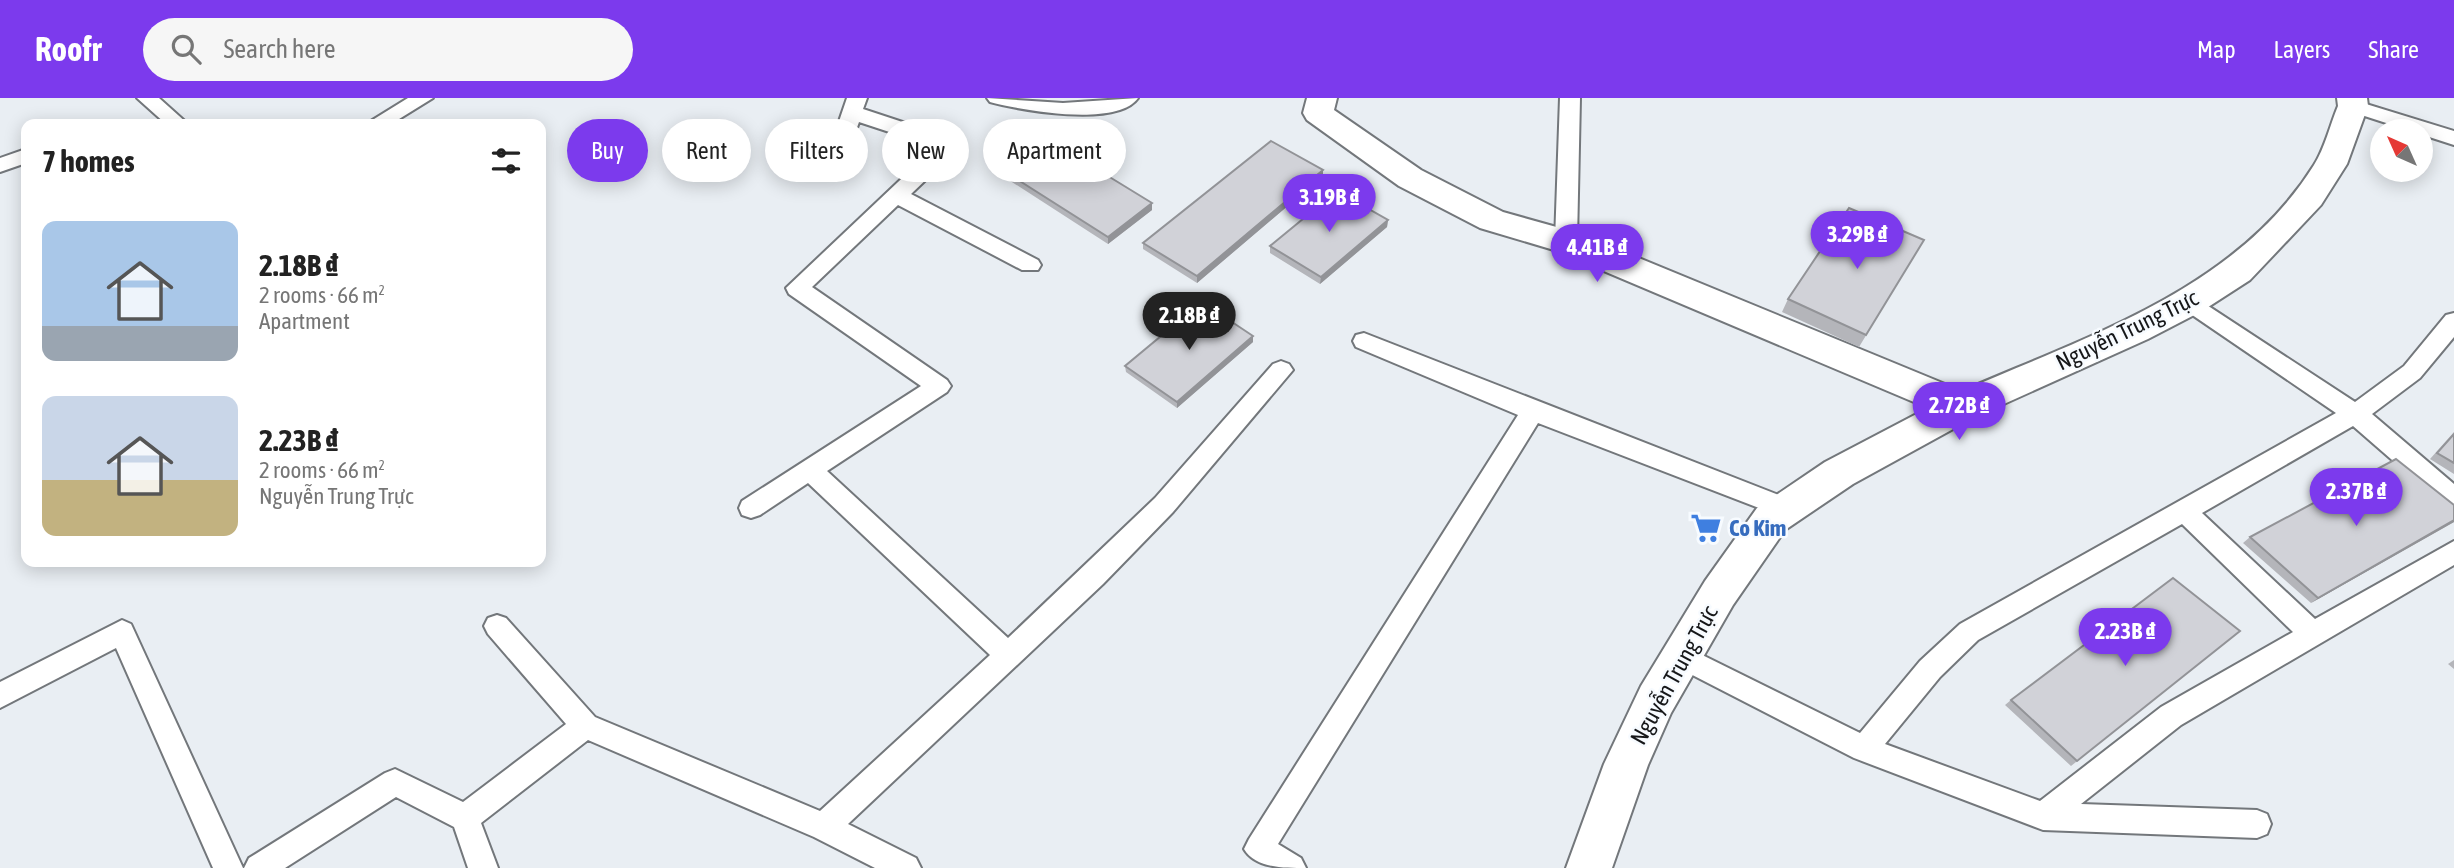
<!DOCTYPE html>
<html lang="en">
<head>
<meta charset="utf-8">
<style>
	:root { --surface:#fff; --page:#f6f6f6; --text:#222; --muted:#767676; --accent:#7c3aed }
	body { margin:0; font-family:"Asap Condensed",sans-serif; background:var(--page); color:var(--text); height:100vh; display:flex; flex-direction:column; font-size:26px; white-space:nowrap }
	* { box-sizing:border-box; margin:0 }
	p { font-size:23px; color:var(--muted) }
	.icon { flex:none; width:38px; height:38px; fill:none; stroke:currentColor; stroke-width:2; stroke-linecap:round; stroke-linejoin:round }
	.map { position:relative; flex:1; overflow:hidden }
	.panel { position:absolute; left:21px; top:21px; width:525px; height:448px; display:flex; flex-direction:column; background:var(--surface); border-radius:14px; box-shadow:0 4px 18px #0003 }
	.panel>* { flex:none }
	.top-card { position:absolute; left:567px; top:21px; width:665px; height:63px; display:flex; gap:14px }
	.needle { width:46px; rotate:315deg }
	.tools { position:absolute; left:2370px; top:21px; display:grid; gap:14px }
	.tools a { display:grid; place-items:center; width:63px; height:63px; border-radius:50%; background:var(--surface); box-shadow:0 4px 18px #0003; font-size:35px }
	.price { position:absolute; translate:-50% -60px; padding:0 16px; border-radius:24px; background:var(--accent); color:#fff; font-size:23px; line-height:46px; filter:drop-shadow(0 2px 4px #0008) }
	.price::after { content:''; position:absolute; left:50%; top:42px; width:21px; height:16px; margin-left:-10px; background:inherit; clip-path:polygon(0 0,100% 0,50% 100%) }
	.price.on { background:#222; color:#fff }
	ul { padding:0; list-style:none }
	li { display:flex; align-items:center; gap:21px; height:175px; padding:0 21px }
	li span { display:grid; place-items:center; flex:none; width:196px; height:140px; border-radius:14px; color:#555 }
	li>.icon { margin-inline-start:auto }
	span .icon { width:84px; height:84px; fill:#fffc; stroke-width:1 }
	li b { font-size:30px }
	h2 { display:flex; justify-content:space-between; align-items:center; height:84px; padding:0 21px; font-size:30px }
	.chip { padding:0 24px; border-radius:32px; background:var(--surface); box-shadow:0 4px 18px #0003; font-size:24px; line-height:63px }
	.chip.on { background:var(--accent); color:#fff }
	header { display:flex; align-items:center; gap:42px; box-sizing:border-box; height:98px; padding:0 35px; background:var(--accent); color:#fff }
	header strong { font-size:33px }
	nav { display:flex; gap:38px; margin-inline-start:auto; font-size:24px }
	.search { width:490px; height:63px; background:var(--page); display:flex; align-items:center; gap:18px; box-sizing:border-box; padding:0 24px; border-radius:38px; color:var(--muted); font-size:26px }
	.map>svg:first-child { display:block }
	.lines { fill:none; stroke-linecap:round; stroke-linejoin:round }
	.lane-casing { stroke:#73777b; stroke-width:4 }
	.street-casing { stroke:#73777b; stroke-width:4 }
	.lane { fill:#fff; fill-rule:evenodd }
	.street { fill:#fff; fill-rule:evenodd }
	.wall { fill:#b4b5ba }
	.shaded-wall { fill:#929397 }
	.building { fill:#d1d2d8; stroke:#929397; stroke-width:2 }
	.labels { text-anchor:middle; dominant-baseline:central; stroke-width:5; stroke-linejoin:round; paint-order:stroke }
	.street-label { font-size:23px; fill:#161719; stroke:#f7fbff }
	.shop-label { font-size:23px; font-weight:bold; fill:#366cbe; stroke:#f7fbff; text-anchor:start }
</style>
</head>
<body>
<header>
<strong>Roofr</strong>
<div class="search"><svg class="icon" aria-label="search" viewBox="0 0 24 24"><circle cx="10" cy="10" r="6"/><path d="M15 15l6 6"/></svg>Search here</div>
<nav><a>Map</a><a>Layers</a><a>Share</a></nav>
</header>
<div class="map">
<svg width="2454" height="770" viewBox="0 0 2454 770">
	<rect width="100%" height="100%" fill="#e9eef3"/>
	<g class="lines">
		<g class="lane-casing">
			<path id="lane" d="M137 0H159L188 26H166Z
				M408 0H433L391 26H366Z
				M847 0H867L863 11 957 42 960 47 957 52 911 96 1038 162 1041 167 1038 172H1022L898 107 812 189 947 282 951 288 947 294 827 373 1008 540 1155 400 1273 266 1281 263 1289 266 1293 272 1173 414 1103 486 848 726 916 760 921 770H875L814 739 588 642 481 725 498 770H468L454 729 396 699 285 770H244L249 760 385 675 395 671 463 704 566 626 488 536 484 528 488 520 497 517 506 520 595 619 820 713 990 557 808 385 760 417 751 420 742 417 739 410 742 403 921 288 789 196 786 190 935 49 859 24 854 38 830 76H816L813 71 834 38Z
				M987 0 1063 5 1138 0C1117 30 1020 12 990 4Z
				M1560 0H1580L1577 143 1574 148H1558L1555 143Z
				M2353 2 2454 33V47L2420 36V33H2411L2346 12 2343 8Z
				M26 51V65L0 74V60Z
				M2190 196 2355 304 2404 268 2446 217 2454 215V239L2420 280 2372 316 2454 386V411L2445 408 2353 328 2202 415 2315 521 2454 443V467L2181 627 2081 706 2257 712 2267 716 2271 726 2267 736 2257 740 2043 732 1854 660 1671 566 1667 558 1671 550 1680 546 1860 635 1920 563 1960 526 2336 315 2182 210 2179 204 2182 198ZM2182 426 2293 534 2161 609 2040 703 1885 646 1940 579 1978 542Z
				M1364 235 1794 403 1797 410 1794 417 1785 420 1538 325 1278 746 1301 760 1306 770C1283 770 1255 770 1244 751L1249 741 1518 317 1356 249 1353 243 1356 237Z
				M122 522 131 526 243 770H213L116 550 0 610V584Z"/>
		</g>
		<g class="street-casing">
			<path id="street" d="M1307 0H1337L1334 12 1421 72 1503 114 1578 135 1962 293C2088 238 2237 191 2314 67 2325 50 2330 27 2338 8L2337 0H2367L2368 8 2347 66 2321 107 2250 182 2202 213 2148 241 1975 319 1853 386 1785 432 1733 507 1671 615 1648 667 1612 770H1566L1604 666 1641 588 1705 483 1757 410 1825 364 1928 310 1554 152 1480 130 1399 88 1307 22 1303 15Z"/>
		</g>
		<use href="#lane" class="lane"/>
		<use href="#street" class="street"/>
	</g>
	<path class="wall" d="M996 68 1152 105V112L1108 146 998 75Z
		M1323 78 1197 185 1143 151V145Z
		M1388 122 1387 129 1320 186 1270 155V148Z
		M1924 142 1859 249 1782 214 1788 201Z
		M1253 238V244L1177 310 1126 274 1125 268Z
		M2454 334V376L2430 361Z
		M2454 407V424L2311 505 2243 445 2250 439Z
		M2240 533 2071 668 2005 607 2011 602Z
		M2454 562V571L2448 566Z"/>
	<path class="shaded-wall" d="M1323 72V78L1197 185V178Z
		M1152 105V112L1108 146V139Z
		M1388 122 1387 129 1320 186 1321 179Z
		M1253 238V244L1177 310V304Z
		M2454 422V424L2311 505 2318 500Z"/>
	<path class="building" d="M1041 37 1152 105 1108 139 996 68Z
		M1271 43 1323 72 1197 178 1143 145Z
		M1337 93 1388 122 1321 179 1270 148Z
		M1849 110 1924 142 1866 237 1788 201Z
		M1202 204 1253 238 1177 304 1125 268Z
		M2454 336V365L2437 355Z
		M2396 361 2454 407V422L2318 500 2250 439Z
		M2173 480 2240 533 2077 663 2011 602Z"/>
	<defs>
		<g id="supermarket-bare" transform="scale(2.415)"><path d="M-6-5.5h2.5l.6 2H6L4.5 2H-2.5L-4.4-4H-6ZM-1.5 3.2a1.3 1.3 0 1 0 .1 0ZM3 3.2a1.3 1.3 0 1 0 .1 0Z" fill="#3f7fe0" stroke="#f7fbff" stroke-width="2.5" paint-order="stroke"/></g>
	</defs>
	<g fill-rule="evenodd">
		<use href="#supermarket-bare" x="1706" y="430"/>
	</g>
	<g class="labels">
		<g class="street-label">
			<text transform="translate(2127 232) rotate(-26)">Nguyễn Trung Trực</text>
			<text transform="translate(1674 577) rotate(-61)">Nguyễn Trung Trực</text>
		</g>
		<g class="shop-label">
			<text x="1729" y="430">Co Kim</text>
		</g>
	</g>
</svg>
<div class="tools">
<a><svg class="needle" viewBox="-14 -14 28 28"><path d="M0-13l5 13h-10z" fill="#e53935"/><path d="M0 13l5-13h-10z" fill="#767676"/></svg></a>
</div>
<b class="price" style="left:1329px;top:136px">3.19B ₫</b>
<b class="price" style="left:1857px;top:173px">3.29B ₫</b>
<b class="price" style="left:1597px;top:186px">4.41B ₫</b>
<b class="price on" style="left:1189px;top:254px">2.18B ₫</b>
<b class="price" style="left:1959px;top:344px">2.72B ₫</b>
<b class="price" style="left:2356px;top:430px">2.37B ₫</b>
<b class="price" style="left:2125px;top:570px">2.23B ₫</b>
<div class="top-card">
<a class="chip on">Buy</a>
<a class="chip">Rent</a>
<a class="chip">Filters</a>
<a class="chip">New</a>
<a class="chip">Apartment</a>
</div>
<section class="panel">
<h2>7 homes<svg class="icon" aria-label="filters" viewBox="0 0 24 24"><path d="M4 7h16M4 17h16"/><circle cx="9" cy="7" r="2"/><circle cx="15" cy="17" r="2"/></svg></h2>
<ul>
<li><span style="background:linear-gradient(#a9c7e8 75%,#9aa5b1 0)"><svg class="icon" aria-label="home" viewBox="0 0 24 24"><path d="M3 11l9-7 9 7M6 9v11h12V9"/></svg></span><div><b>2.18B ₫</b><p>2 rooms · 66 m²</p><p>Apartment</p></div></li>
<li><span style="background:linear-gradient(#c9d6e8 60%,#c2b280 0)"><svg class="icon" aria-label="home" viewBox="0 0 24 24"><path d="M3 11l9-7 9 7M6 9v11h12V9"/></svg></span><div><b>2.23B ₫</b><p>2 rooms · 66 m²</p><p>Nguyễn Trung Trực</p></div></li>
</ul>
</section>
</div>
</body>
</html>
